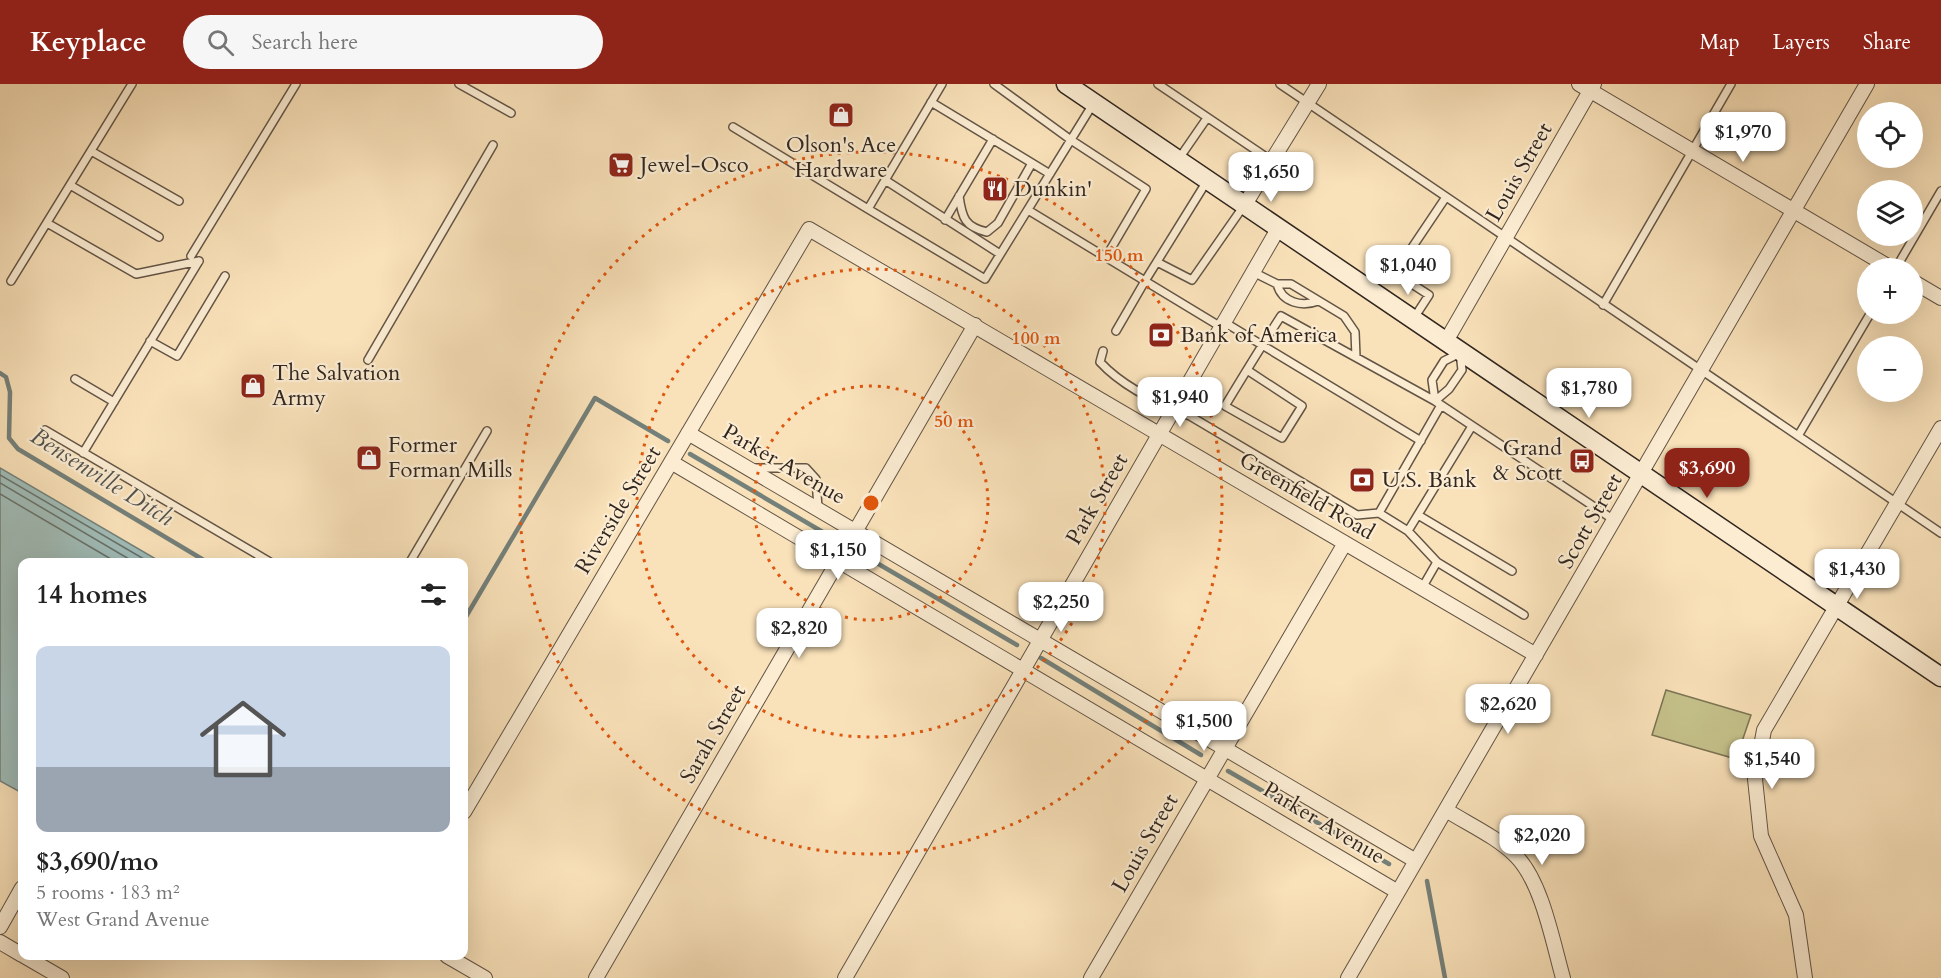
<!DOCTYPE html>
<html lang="en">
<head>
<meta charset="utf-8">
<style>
	:root { --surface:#fff; --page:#f6f6f6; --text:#222; --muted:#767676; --accent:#8f2418 }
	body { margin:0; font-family:Cardo,serif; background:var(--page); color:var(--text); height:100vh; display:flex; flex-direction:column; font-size:22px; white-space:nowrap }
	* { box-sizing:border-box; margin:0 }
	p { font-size:20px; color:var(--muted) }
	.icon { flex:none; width:33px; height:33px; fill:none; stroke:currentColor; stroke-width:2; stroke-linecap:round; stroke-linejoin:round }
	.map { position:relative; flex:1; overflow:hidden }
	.drawer { position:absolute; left:18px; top:474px; width:450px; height:402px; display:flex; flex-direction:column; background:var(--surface); border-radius:12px; box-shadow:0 6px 24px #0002 }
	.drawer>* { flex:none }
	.fabs { position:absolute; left:1857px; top:18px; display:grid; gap:12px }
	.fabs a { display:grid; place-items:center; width:66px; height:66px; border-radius:50%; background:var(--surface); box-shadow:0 6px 24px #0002; font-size:30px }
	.price { position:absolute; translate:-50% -51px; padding:0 14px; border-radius:12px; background:#fff; color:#222; font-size:20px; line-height:39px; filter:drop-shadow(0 2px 3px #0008) }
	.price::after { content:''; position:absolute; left:50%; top:36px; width:18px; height:14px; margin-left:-9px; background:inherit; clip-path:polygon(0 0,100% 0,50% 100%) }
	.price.selected { background:var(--accent); color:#fff }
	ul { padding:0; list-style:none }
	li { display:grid; align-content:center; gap:12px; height:318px; padding:0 18px }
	li span { display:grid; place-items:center; height:186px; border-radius:12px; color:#555 }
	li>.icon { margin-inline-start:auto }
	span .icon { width:108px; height:108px; fill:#fffc; stroke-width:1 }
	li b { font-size:26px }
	h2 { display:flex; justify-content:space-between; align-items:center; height:72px; padding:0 18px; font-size:26px }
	header { display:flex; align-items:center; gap:36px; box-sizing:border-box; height:84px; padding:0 30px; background:var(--accent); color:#fff }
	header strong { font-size:28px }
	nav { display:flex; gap:33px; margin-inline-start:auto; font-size:21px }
	.search { width:420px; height:54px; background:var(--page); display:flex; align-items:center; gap:15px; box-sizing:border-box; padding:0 21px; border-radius:33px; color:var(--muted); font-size:22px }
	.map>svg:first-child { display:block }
	.green { fill:#c5c18a; stroke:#7b7454; stroke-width:1.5 }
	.water { fill:#a0bcb7; stroke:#74807a; stroke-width:1.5 }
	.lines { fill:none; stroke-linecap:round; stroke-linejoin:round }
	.shore { stroke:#68716b; stroke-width:1.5 }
	.stream { stroke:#74807a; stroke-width:4.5 }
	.service-casing { stroke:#635546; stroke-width:10 }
	.minor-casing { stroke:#635546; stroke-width:16 }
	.secondary-casing { stroke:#31261f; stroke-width:21 }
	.service { stroke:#fbecd2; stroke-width:7 }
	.minor { stroke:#fbecd2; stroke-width:14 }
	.secondary { stroke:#fbecd2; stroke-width:18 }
	.ring { fill:none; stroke:#df560d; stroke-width:3; stroke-dasharray:3 6 }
	.labels { text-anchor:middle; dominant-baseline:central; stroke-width:4.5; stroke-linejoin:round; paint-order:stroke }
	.poi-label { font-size:22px; fill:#31261f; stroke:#fbecd2; text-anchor:start }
	.street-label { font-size:22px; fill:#31261f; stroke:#fbecd2 }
	.water-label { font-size:24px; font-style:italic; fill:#52534d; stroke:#fbecd2 }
	.centre { fill:#df560d; stroke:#fbecd2; stroke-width:3 }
	.ring-label { font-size:18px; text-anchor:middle; font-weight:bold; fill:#df560d; stroke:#fbecd2; stroke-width:4.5; stroke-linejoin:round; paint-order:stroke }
</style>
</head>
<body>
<header>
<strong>Keyplace</strong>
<div class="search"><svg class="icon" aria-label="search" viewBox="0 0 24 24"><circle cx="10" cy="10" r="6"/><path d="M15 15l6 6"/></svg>Search here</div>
<nav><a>Map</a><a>Layers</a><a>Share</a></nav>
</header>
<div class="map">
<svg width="1941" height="894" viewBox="0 0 1941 894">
	<rect width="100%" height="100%" fill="#f9e1b9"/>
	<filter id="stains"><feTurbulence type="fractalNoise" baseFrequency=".00333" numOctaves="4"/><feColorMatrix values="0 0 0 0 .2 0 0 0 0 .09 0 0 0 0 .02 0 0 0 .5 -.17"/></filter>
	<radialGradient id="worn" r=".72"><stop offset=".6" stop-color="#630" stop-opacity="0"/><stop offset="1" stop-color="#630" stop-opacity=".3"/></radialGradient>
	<path class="green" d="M1666 606 1751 631 1736 675 1652 651Z"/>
	<path class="water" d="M0 384 161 478H22V709L0 697Z"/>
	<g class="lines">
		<path class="shore" d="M0 391 149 478
			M0 399 134 478
			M0 410 116 478"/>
		<path class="stream" d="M0 289 6 293 10 308 9 354 18 365 207 478
			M690 370 833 454
			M858 468 1017 561
			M464 536 595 314 668 357
			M1041 574 1201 671
			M1228 687 1389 780
			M1427 797 1445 894"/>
		<g class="service-casing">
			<path id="service" d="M459 0 511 29
				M994 0 1071 56 1146 105 1106 173
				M1158 0 1272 77
				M1280 0 1941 449
				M931 18 1050 90
				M733 43 868 125 942 0
				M91 67 179 117
				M1178 76 1207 34
				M885 96 1000 170
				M70 101 159 153
				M959 112C962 134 965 143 987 148L998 139 1032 79
				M868 125 985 195 1093 20
				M1028 126 1145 197 1207 97
				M945 136 993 55
				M47 139 136 190 199 177
				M191 172 296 0
				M1157 178 1192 196 1243 123
				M1896 184 1941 107
				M1253 188 1277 200H1291L1344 232 1355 248 1356 273
				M11 197 132 0
				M1277 200C1282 219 1302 223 1318 217
				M1603 221 1731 0
				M1414 234 1429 211 1395 189 1446 113
				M1224 238 1421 357
				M1116 247 1145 197 1221 243
				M150 257 177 272 225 192
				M1103 267 1100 278C1122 302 1159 320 1190 332L1357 431 1379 429 1408 447 1472 342
				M1460 269 1462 286 1449 305 1435 317 1432 296 1444 277Z
				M368 276 493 61
				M1247 286 1302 322 1282 354 1225 322C1243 292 1262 261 1281 232L1435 317 1614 436
				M75 295 114 318
				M45 346 270 478
				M1798 352 1870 230
				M83 369 199 177
				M753 384H806L816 395 818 424
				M1379 429 1441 321
				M1418 431 1512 487
				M1408 447 1437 478 1524 531
				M410 478 487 347
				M1422 504 1437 478"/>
		</g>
		<g class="minor-casing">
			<path id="minor" d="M1579 0 1891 184
				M1244 122 1319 0
				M1912 197 1941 214
				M1445 259 1594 0
				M688 349 1416 777
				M671 378 1398 808
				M1446 726C1468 740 1497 753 1516 772 1542 798 1553 859 1563 894
				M464 728 809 145 1536 571
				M0 843 22 804
				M0 858 22 871
				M24 872 62 894
				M447 872 485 894
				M596 894 975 241
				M845 894 1278 145
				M1091 894 1345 459
				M1348 894 1867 0
				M1805 894 1796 831 1761 752 1755 695 1764 646 1941 344"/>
		</g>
		<g class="secondary-casing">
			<path id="secondary" d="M1066 0 1941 593"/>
		</g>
		<use href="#service" class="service"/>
		<use href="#minor" class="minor"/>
		<use href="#secondary" class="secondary"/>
	</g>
	<g class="ring">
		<circle cx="871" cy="419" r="117"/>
		<circle cx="871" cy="419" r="234"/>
		<circle cx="871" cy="419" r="351"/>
	</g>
	<defs>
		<g id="shop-square" transform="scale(1.35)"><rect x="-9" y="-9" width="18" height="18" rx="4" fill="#8f2418" stroke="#fbecd2"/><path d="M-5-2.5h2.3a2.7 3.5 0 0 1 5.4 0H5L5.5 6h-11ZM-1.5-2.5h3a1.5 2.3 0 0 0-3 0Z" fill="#fff"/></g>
		<g id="supermarket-square" transform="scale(1.35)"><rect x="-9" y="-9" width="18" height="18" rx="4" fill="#8f2418" stroke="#fbecd2"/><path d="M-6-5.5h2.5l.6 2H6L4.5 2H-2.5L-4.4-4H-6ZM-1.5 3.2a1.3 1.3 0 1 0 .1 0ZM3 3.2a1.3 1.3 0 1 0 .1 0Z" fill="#fff"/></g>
		<g id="restaurant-square" transform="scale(1.35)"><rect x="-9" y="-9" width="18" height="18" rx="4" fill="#8f2418" stroke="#fbecd2"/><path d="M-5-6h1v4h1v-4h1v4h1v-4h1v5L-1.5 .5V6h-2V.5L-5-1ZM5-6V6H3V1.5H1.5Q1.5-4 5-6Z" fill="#fff"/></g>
		<g id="bank-square" transform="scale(1.35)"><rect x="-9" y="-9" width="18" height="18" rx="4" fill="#8f2418" stroke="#fbecd2"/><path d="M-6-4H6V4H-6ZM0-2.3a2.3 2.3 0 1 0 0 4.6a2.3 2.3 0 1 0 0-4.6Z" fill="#fff"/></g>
		<g id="bus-square" transform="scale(1.35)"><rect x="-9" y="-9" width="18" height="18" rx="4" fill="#8f2418" stroke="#fbecd2"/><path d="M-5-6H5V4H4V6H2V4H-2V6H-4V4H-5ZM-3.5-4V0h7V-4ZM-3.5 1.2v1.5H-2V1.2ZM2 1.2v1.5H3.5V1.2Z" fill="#fff"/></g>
	</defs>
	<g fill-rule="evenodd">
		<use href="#shop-square" x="841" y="31"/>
		<use href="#supermarket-square" x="621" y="81"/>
		<use href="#restaurant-square" x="995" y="105"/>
		<use href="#bank-square" x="1161" y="251"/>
		<use href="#shop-square" x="253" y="302"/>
		<use href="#shop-square" x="369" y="374"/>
		<use href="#bus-square" x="1582" y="377"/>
		<use href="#bank-square" x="1362" y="396"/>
	</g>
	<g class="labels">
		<g class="poi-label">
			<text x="841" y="61" text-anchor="middle">Olson's Ace<tspan x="841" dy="25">Hardware</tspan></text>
			<text x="640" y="81">Jewel-Osco</text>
			<text x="1014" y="105">Dunkin'</text>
			<text x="1180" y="251">Bank of America</text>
			<text x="272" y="289">The Salvation<tspan x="272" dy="25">Army</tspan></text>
			<text x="388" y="361">Former<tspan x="388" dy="25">Forman Mills</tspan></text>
			<text x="1562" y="364" text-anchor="end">Grand<tspan x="1562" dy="25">&amp; Scott</tspan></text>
			<text x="1382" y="396">U.S. Bank</text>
		</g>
		<g class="street-label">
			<text transform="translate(1519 88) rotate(-60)">Louis Street</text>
			<text transform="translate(784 380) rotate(30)">Parker Avenue</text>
			<text transform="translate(1307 412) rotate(30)">Greenfield Road</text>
			<text transform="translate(1097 415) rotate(-60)">Park Street</text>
			<text transform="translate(618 426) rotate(-59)">Riverside Street</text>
			<text transform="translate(1590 437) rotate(-60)">Scott Street</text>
			<text transform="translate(713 650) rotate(-60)">Sarah Street</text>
			<text transform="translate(1324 739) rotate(31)">Parker Avenue</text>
			<text transform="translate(1145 759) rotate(-60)">Louis Street</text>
		</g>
		<g class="water-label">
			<text transform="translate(102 393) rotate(32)">Bensenville Ditch</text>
		</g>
	</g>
	<circle cx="871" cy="419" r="9" class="centre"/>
	<g class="ring-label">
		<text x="1119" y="177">150 m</text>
		<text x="1036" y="260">100 m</text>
		<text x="954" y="343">50 m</text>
	</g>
	<rect width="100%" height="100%" filter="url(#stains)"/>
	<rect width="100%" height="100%" fill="url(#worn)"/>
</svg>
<div class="fabs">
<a><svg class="icon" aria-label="locate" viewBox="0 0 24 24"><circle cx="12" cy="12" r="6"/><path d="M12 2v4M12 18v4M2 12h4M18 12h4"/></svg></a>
<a><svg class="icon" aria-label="layers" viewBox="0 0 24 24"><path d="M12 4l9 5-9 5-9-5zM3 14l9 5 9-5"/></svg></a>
<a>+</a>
<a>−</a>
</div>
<b class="price" style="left:1743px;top:79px">$1,970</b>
<b class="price" style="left:1271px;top:119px">$1,650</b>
<b class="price" style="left:1408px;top:212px">$1,040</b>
<b class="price" style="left:1589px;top:335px">$1,780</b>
<b class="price" style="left:1180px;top:344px">$1,940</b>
<b class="price selected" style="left:1707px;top:415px">$3,690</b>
<b class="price" style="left:838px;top:497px">$1,150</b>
<b class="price" style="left:1857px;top:516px">$1,430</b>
<b class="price" style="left:1061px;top:549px">$2,250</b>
<b class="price" style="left:799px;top:575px">$2,820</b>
<b class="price" style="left:1508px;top:651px">$2,620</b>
<b class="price" style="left:1204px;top:668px">$1,500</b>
<b class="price" style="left:1772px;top:706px">$1,540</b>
<b class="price" style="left:1542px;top:782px">$2,020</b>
<section class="drawer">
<h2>14 homes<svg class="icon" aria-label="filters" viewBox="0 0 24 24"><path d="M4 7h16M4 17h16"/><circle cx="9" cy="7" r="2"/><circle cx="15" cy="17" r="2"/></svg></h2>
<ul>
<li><span style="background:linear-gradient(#c9d6e8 65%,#9aa5b1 0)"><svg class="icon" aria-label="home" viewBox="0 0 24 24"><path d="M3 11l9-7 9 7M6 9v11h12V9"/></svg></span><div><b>$3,690/mo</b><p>5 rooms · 183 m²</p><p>West Grand Avenue</p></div></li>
</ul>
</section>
</div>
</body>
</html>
